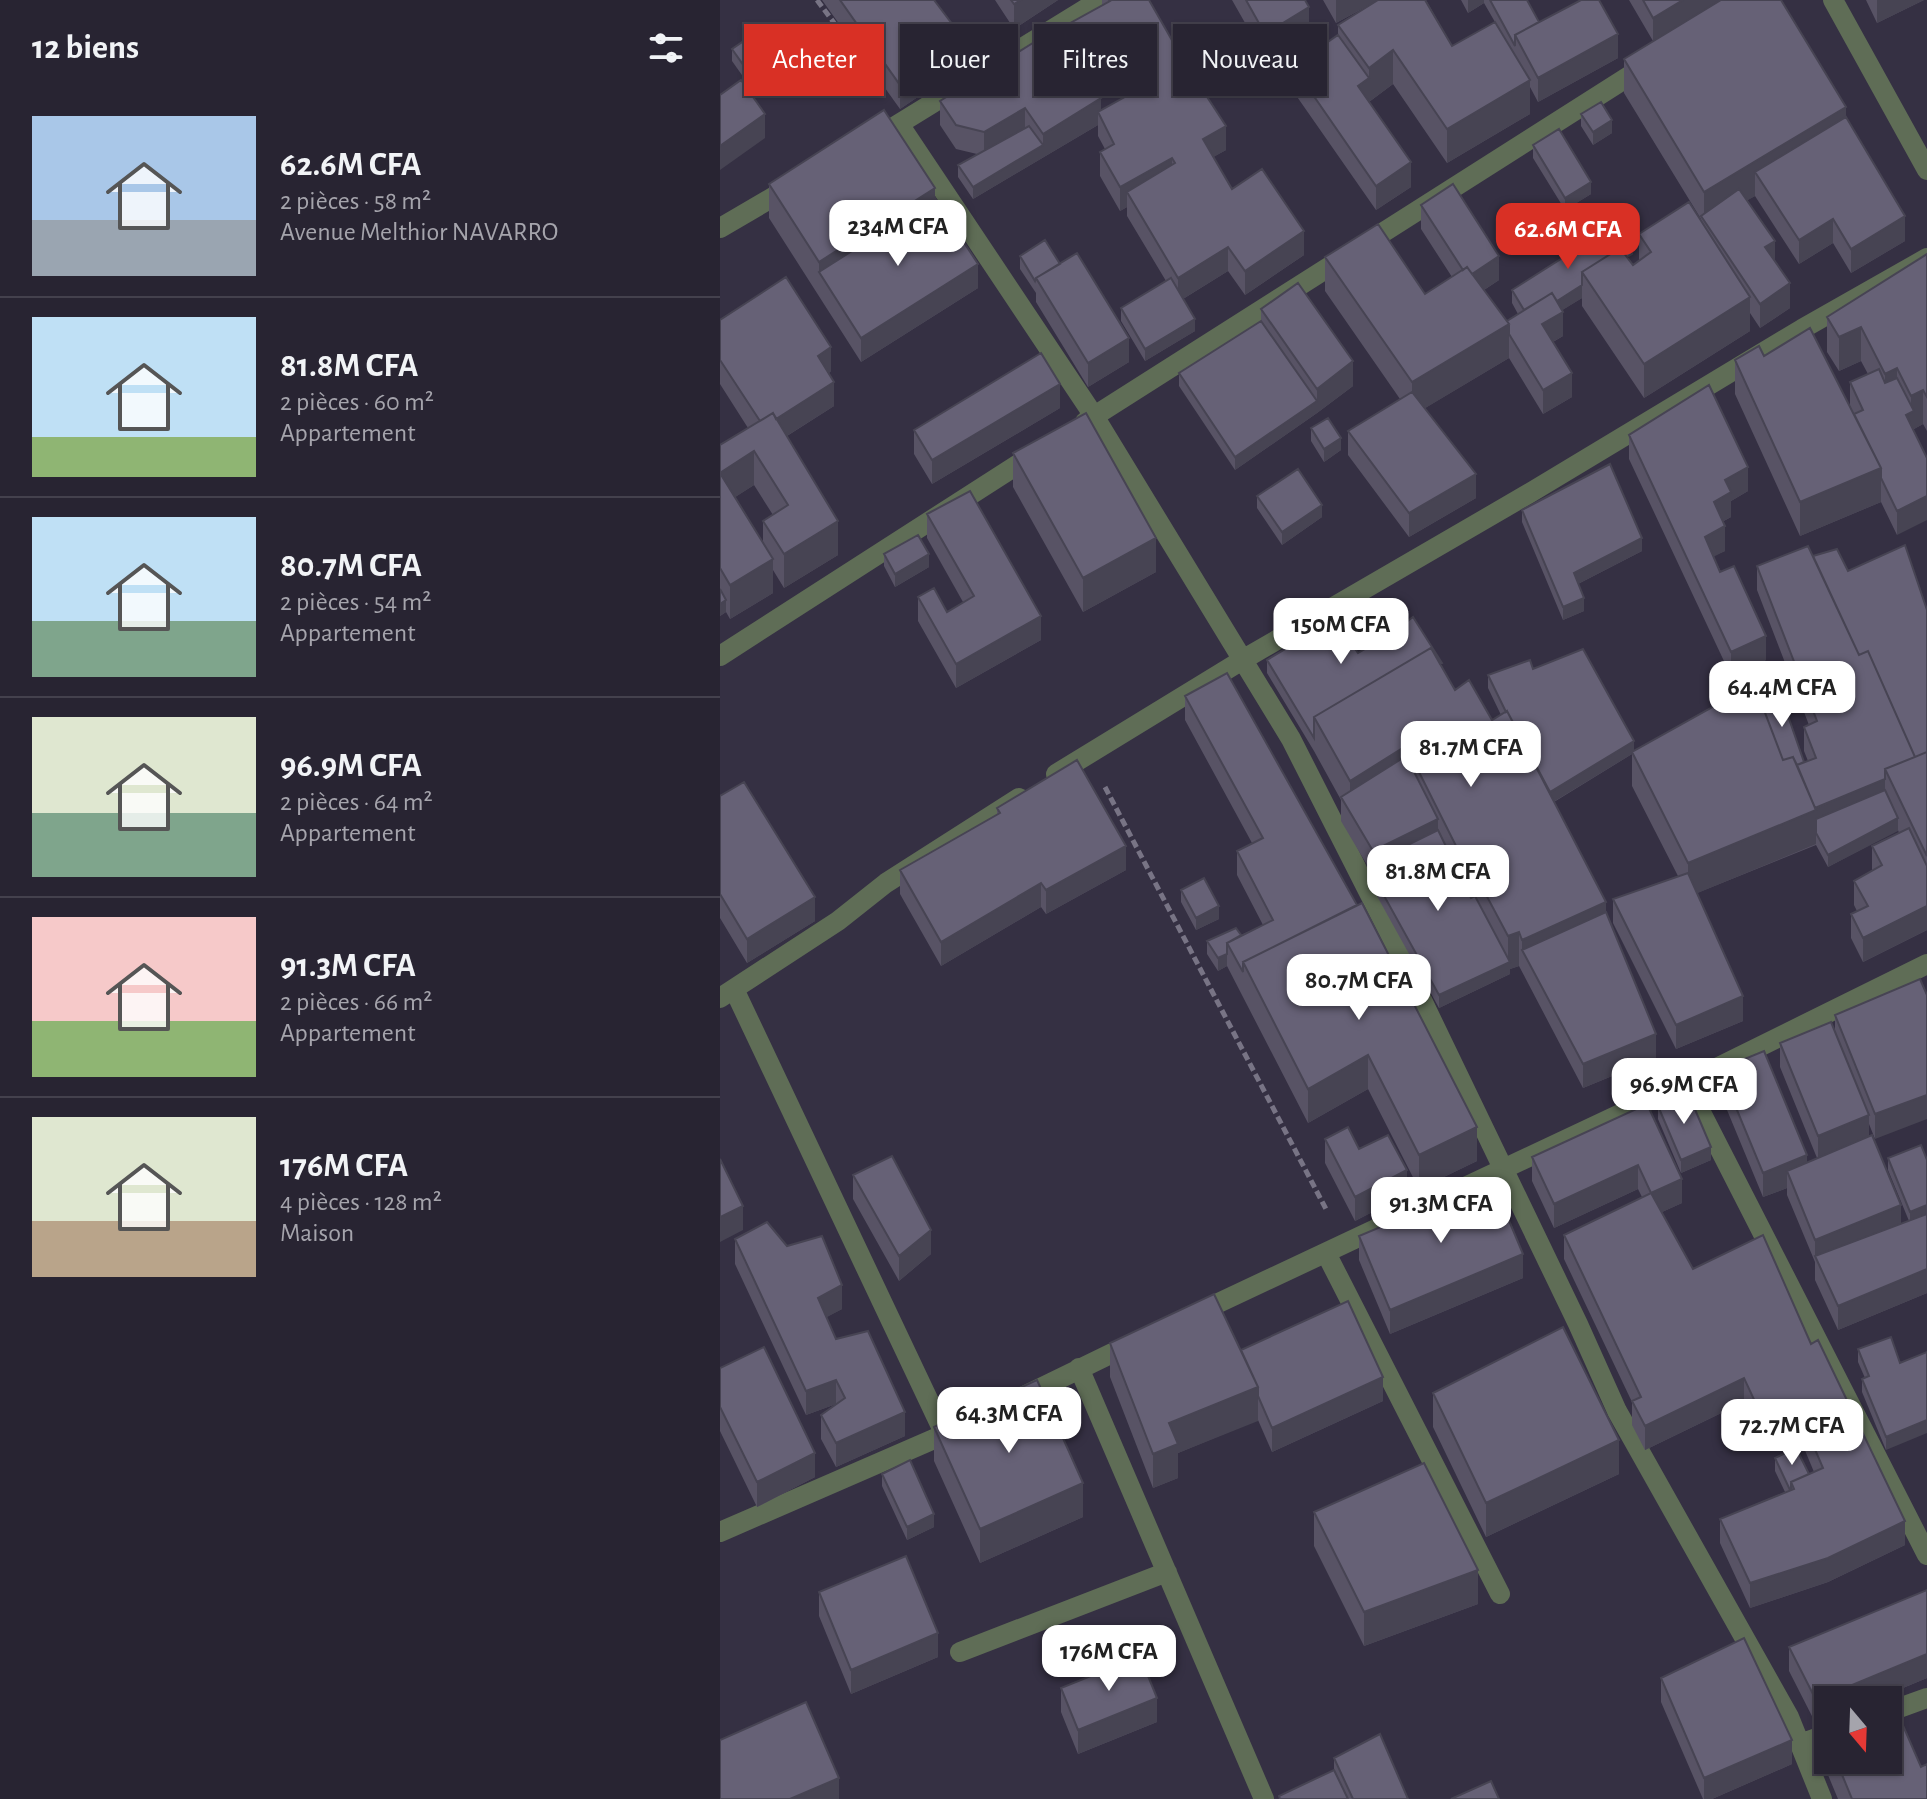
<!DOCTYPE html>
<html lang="fr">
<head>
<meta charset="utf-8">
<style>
	:root { --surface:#282432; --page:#34303e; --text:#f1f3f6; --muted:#a5a4ac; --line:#44414d; --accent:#d93025 }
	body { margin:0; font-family:"Alegreya Sans",sans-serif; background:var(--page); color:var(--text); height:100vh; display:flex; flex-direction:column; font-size:30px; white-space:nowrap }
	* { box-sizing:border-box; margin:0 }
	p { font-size:26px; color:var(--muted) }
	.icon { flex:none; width:44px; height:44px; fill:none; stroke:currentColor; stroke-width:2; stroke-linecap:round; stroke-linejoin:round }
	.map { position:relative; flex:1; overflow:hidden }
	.side { display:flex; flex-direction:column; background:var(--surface); width:720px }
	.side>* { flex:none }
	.banner { position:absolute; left:24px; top:24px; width:760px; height:72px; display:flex; gap:16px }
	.needle { width:52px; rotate:161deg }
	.buttons { position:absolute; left:1094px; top:1686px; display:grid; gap:16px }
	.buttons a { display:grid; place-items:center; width:88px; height:88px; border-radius:0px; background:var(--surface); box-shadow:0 2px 6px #0004,0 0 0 2px var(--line); font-size:40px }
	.price { position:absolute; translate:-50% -68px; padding:0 18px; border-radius:16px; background:#fff; color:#222; font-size:26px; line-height:52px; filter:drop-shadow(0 2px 4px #0008) }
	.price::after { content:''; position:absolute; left:50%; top:48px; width:24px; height:18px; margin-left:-12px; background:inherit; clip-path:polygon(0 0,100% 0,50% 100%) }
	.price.current { background:var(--accent); color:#fff }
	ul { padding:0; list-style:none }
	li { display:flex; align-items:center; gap:24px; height:200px; padding:0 32px }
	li+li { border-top:2px solid var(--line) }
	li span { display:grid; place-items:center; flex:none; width:224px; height:160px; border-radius:0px; color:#555 }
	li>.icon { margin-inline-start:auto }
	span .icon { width:96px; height:96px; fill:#fffc; stroke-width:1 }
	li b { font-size:34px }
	h2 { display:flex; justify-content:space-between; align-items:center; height:96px; padding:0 32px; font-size:34px }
	.chip { padding:0 28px; border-radius:0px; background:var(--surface); box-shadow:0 2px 6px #0004,0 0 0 2px var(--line); font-size:28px; line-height:72px }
	.chip.current { background:var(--accent); color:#fff }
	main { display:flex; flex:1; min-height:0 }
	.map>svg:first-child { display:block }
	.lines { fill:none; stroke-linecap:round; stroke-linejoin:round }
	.path { stroke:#787485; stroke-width:5; stroke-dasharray:8 4; stroke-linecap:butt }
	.minor { stroke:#5f6d56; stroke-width:20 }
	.wall { fill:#585365; fill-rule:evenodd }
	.shaded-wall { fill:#474453 }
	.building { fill:#666176; stroke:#474453; stroke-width:2 }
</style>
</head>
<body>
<main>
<section class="side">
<h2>12 biens<svg class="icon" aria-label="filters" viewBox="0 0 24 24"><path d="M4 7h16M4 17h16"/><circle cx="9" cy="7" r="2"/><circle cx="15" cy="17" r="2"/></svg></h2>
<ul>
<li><span style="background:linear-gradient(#a9c7e8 65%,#9aa5b1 0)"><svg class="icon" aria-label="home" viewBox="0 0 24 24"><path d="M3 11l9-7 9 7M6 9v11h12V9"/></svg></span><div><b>62.6M CFA</b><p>2 pièces · 58 m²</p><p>Avenue Melthior NAVARRO</p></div></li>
<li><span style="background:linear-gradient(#bfe0f5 75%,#8fb573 0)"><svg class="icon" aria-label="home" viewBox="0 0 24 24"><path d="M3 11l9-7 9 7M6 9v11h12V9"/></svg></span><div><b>81.8M CFA</b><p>2 pièces · 60 m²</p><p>Appartement</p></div></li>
<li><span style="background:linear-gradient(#bfe0f5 65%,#7fa58c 0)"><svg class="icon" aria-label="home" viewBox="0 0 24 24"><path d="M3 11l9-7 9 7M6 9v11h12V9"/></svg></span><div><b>80.7M CFA</b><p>2 pièces · 54 m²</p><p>Appartement</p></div></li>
<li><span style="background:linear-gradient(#dfe7d0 60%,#7fa58c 0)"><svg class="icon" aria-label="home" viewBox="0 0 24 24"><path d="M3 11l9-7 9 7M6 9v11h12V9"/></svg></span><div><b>96.9M CFA</b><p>2 pièces · 64 m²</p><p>Appartement</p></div></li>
<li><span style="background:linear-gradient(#f6c9c9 65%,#8fb573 0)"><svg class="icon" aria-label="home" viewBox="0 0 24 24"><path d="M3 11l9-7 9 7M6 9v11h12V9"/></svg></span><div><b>91.3M CFA</b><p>2 pièces · 66 m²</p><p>Appartement</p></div></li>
<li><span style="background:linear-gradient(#dfe7d0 65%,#b9a48a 0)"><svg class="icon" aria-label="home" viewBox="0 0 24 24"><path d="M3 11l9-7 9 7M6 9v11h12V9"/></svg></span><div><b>176M CFA</b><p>4 pièces · 128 m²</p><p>Maison</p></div></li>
</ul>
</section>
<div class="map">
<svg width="1207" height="1799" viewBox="0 0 1207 1799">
	<rect width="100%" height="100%" fill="#353043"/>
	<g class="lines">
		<path class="path" d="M97 0 123 35 159 92
			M385 787 607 1211"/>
		<path class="minor" d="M1113 0 1207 170
			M179 124 374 416 571 739 675 944 858 1324 897 1411 1069 1717 1102 1799
			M169 130 380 0
			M0 228 72 186
			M365 422 925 66
			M0 656 314 454
			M336 774 524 659 808 494 1082 329 1207 258
			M14 989 225 1435
			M0 998 118 921 166 883 299 798
			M966 1083 1207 1555
			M606 1253 780 1594
			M475 1314 966 1083 1207 964
			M359 1368 544 1799
			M298 1399 413 1343
			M0 1532 237 1429
			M240 1652 447 1572
			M1168 1712 1207 1698
			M1080 1744 1108 1734"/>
	</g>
	<path class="wall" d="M102 0H214L245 65 180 109Z
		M275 0H338L294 29Z
		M382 0H429L506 150 493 157 512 189 584 255 525 295 508 271 463 299 475 331 425 361 401 321V308L446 281 407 216V207L400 211 380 176V152L385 149 378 136V125L253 199 238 177V165L257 154 236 149 220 125V101L325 56V37L382 6ZM417 72 424 86 381 110 376 92Z
		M512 0H585L589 31 545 58Z
		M603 0H706L732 46 775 22 764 3 748 13 741 0H807L819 22 898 58 818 102 810 87V114L727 163 673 84 649 102 691 187 656 210 573 91V66L618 35V25L657 1 616 23Z
		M909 0H1061L1126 117 1185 241 1131 273 1113 243 1079 264 1035 196 1027 200 1055 262 1070 308 1040 328 1030 313V331L924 398 862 306V298L842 310 843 336 833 342 852 397 823 414 789 358 705 408 756 498 689 537 628 455V431L680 399 605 291V257L705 294 732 277 701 229V205L779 280 764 290 787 321 798 314 792 303V290L868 247 913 265 919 261V234L981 219 904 93V59L933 41Z
		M1146 0H1204L1157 23Z
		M12 49 51 71 29 85 12 61Z
		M861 114 892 133 873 145 861 126Z
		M813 145 871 194 845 210 813 158Z
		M49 184 215 198 258 288 141 362 49 218Z
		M1207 254V431L1203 424 1194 429 1177 535 1161 502 1080 536 1015 394V360L1044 356 1130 406V382L1148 374 1141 361 1119 371 1107 352V317Z
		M300 256 340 264 409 362 368 387 316 302V293L300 269Z
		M541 309 633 386 597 413 515 470 459 386V373L541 321Z
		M0 320 111 371 109 373 114 406 67 436 118 555 64 588 53 570V593L10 619 6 612 0 616V445L28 428 0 384ZM34 485 53 515 43 521V543L15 497Z
		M340 408 212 484 194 454V430Z
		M591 428 621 450 604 462 591 441Z
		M909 435 1028 491 1011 501V517L1002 522 1005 551 993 556 1046 660 1011 676 909 459Z
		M293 453 436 572 363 612 293 487Z
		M537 496 602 517 562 545 537 508Z
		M802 510 922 551 858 584 864 611 843 620 802 522Z
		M207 514 321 640 236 688 198 621V597L227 612 243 602 207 538Z
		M164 554 209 567 175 587 164 566Z
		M1093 556 1128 571 1207 610V930L1143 962 1131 938V914L1137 911 1134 905V881L1152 871V846L1179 833 1178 830 1108 867 1096 845 977 893 1023 1021 956 1049 893 923V899L958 876 912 786V754L834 802 886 912 936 1058 863 1088 799 966 790 969V974L719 1008 647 878V865L621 821V800L594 751 547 673V660L638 653 722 667 735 690 772 720 781 715 768 688V675L813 669 914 751 1041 702 1084 762 1088 761 1084 751V727L1089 725 1037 590V566Z
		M465 696 757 1161 699 1189 648 1089 588 1123 507 966 498 971 487 954V941L521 935 543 925 517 875V851L532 843 465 720Z
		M0 796 95 921 27 963 0 918Z
		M277 808 406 870 326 914 321 907 221 966 180 894V870L277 814Z
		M461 890 499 919 476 930 461 902Z
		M1200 979 1155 1139 1149 1124V1137L1181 1224 1189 1221 1168 1170V1158L1201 1145 1207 1293 1118 1330 1095 1280V1262L1067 1195V1188L1043 1197 1000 1093V1069L1087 1163 1097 1158 1060 1067V1043L1115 1031V1015Z
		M927 1104 962 1203 942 1212 973 1269 1091 1344 1185 1545 1108 1582 1030 1608 1000 1543V1519L1065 1492 1055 1471V1458L1089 1474 1094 1472 1076 1429 1044 1445 1024 1402 925 1450 912 1425V1402L844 1259V1235L922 1197 918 1189 834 1228 812 1181V1157Z
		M938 1106 991 1160 961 1173 938 1119Z
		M605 1139 687 1194 635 1221 605 1163Z
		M133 1175 211 1254 179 1281 133 1199Z
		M639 1236 803 1278 670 1334 639 1260Z
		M15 1239 122 1309 106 1317 116 1339 185 1436 116 1467 101 1439V1415L116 1404 86 1415 15 1264Z
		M1171 1337 1166 1450 1142 1392V1379L1145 1378 1138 1362V1349Z
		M390 1343 521 1350 663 1401 552 1452 538 1420 458 1453V1478L433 1488 390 1377Z
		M0 1368 95 1477 37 1507 0 1431Z
		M713 1393 899 1474 766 1537 713 1427Z
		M214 1427 363 1517 260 1563 214 1461Z
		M162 1474 214 1527 187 1540 162 1486Z
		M594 1512 758 1604 644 1646 594 1546Z
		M99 1592 218 1657 131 1694 99 1616Z
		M1069 1647 1207 1678 1154 1700H1108V1719L1096 1724 1069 1671Z
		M941 1678 1072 1764 992 1799H983L941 1702Z
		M341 1688 437 1722 358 1754 341 1712Z
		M1108 1721V1760H1168L1201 1767 1207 1799H1118L1101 1758V1724Z
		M614 1758 688 1799H559V1796L614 1770Z"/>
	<path class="shaded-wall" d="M301 0H338L294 29V4Z
		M616 0H658L616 23Z
		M748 0H764V3L748 13Z
		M963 0H1004L933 42V18Z
		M1157 0H1204L1157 23Z
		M589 7V31L545 58V34Z
		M898 34V58L818 102V78Z
		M245 41V65L180 109V85Z
		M417 48V72L362 98V74Z
		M673 50V84L638 110V86L649 78V68Z
		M51 58V71L29 85V73Z
		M810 80V114L727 163V129Z
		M381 98V119L378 112V125L253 199V187L323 145V134Z
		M1126 107V141L1035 172V196L987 224 984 221V192Z
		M305 108V132L264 156V132Z
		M45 114V138L0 170V146Z
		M892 120V133L873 145V132Z
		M506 126V150L483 163V139Z
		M452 158V182L407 192V207L400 211V187Z
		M691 162V187L656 210V186Z
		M871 182V194L845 210V198Z
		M215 188V222L99 272V262Z
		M1185 216V241L1131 273V249Z
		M1113 219V243L1079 264V240Z
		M584 231V255L525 295V271Z
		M1055 241V265L1045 247Z
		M508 247V271L458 302V278Z
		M779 256V280L747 301V277Z
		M258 264V288L141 362V338Z
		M1070 283V308L1040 328V304Z
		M862 285V298L809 331V319Z
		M1030 297V331L924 398V364Z
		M843 312V336L822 348V324Z
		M475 319V331L425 361V349Z
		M789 324V358L692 416V382Z
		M1141 327V361L1119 371V337Z
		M409 338V362L368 387V363Z
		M111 347V371L98 380V356Z
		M633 361V386L597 413 515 470V457L597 401V389Z
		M1177 368V402L1165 408V374Z
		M852 373V397L823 414V390Z
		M114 382V406L43 451V427Z
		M340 384V408L212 484V460Z
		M1203 390V424L1194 429V435L1186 415 1191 412V396Z
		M621 438V450L604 462V449Z
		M34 451V485L0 507V473Z
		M1028 467V491L1011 501V517L994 526V502L1005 480Z
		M1161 468V502L1080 536V502Z
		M756 474V498L689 537V513Z
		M1207 496V520L1177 535V511Z
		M602 505V517L562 545V532Z
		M118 521V555L64 588V554Z
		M1005 526V551L985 561V537Z
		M436 538V572L363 612V578Z
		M922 538V551L854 586V573Z
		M209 554V567L175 587V574Z
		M53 559V593L10 619V585Z
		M864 598V611L843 620V607Z
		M6 600V612L0 616V604Z
		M321 616V640L236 688V664Z
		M1046 636V660L1011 676V652Z
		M914 741V754L912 752V754L825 807V795Z
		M686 746V780L630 811V781Z
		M1165 779V803L1096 831V844L968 897V863Z
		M1178 818V831L1108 867V855Z
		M718 819V843L653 875V851Z
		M406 846V870L326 914V890Z
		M755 874V908L751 910V876Z
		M321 883V907L221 966V942Z
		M95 897V921L27 963V939Z
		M886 902V936L802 950V974V940Z
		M499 906V919L476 930V918Z
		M1207 906V930L1143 962V938Z
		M799 932V966L790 969V974L719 1008V995L788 963V936Z
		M507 954V966L498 971V958Z
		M1023 996V1021L956 1049V1025Z
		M936 1034V1058L863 1088V1064Z
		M648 1055V1089L588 1123V1089Z
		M1207 1095V1119L1155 1139V1114Z
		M1149 1115V1139L1098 1160V1136Z
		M757 1127V1161L699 1189V1155Z
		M991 1147V1160L961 1173V1160Z
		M1087 1155V1179L1067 1171V1188L1043 1197V1173Z
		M918 1165V1189L834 1228V1204Z
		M687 1170V1194L635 1221V1197Z
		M962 1179V1203L931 1217V1193Z
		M1181 1205V1229L1095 1257V1240Z
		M1207 1205V1217L1190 1224V1212Z
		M23 1206V1230L0 1242V1217Z
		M211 1230V1254L179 1281V1256Z
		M803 1254V1278L670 1334V1310Z
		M1207 1269V1293L1118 1330V1306Z
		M122 1285V1309L98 1322V1298Z
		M663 1377V1401L552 1452V1428Z
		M1024 1378V1402L925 1450V1426Z
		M116 1380V1404L86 1415V1391Z
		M538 1387V1421L458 1453V1478L433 1488V1454L449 1423Z
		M1076 1405V1429L1044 1445V1421Z
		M185 1412V1436L116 1467V1443Z
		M1207 1420V1433L1166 1450V1437Z
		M899 1440V1474L766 1537V1503Z
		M95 1453V1477L37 1507V1482Z
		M363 1483V1517L260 1563V1529Z
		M214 1514V1527L187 1540V1527Z
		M1185 1521V1545L1108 1582 1030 1608V1583Z
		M758 1570V1604L644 1646V1612Z
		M218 1633V1657L131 1694V1670Z
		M1207 1654V1678L1154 1700H1108V1719L1096 1724V1700Z
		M437 1698V1722L358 1754V1730Z
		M1072 1740V1764L992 1799H984V1778Z
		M119 1778V1799H70Z"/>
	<path class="building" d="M120 0H214L245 41 180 85Z
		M291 0H301L294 4Z
		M389 0H429L465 63 506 126 483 139 512 189 542 169 584 231 525 271 508 247 458 278 407 192 455 163 452 158 400 187 380 152 394 144 378 112 435 80 417 48 362 74 381 98 323 134 305 108 264 132 236 125 220 101 316 41 330 63 348 59 325 37 390 1Z
		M526 0H585L589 7 545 34Z
		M658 0H705L732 46 775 22 810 80 727 129 673 50 649 68 618 25Z
		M770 0H807L819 22 795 35V46Z
		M861 0H879L898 34 818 78 795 35Z
		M923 0H963L933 18Z
		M1001 0H1061L1126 107 984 192 904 59Z
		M34 34 51 58 29 73 12 49Z
		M618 35 649 78 638 86 691 162 656 186 573 66Z
		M21 80 45 114 0 146V95Z
		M881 102 892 120 873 132 861 114Z
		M164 110 215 188 99 262 49 184Z
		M1126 117 1185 216 1131 249 1113 219 1079 240 1035 172Z
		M309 126 323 145 253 187 238 165Z
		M839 129 871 182 845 198 813 145Z
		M733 184 779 256 752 274 747 267 743 270 701 205Z
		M1019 189 1055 241 1045 247 1070 283 1040 304 981 216Z
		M215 198 258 264 141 338 99 272Z
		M969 202 1030 297 924 364 862 272 900 248 913 265 931 252 919 234Z
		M658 224 705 294 747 267 789 324 692 382 605 257Z
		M898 229 912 254 907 257 900 248 862 272V285L837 301 832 293 804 310 792 290 866 243 868 247Z
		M325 240 340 264 316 278 315 281 300 256Z
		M357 253 409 338 368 363 316 278Z
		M1207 254V397L1203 390 1191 396 1177 368 1165 374 1141 327 1119 337 1107 317Z
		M66 277 111 347 98 356 114 382 56 419 53 413 40 421 0 360V320Z
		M451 278 475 319 425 349 401 308Z
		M578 283 633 361 597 389 541 309Z
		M832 293 843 312 822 324 852 373 823 390 789 334V324L787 321Z
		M541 321 597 401 515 457 459 373Z
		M1090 328 1161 468 1080 502 1015 360 1039 346 1044 356Z
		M321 353 340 384 212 460 194 430Z
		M1159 369 1165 383 1177 378 1194 411 1186 415 1207 458V496L1177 511 1161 478V468L1134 414 1143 410 1130 382Z
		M989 385 1028 467 1005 480 1011 492 994 502 1005 526 985 537 1000 572 1014 566 1046 636 1011 652 909 435Z
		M692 392 756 474 689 513 628 431Z
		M53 413 118 521 64 554 43 521 68 505 34 451 0 473V445Z
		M366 413 436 538 363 578 293 453Z
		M608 418 621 438 604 449 591 428Z
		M890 464 922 538 854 573 864 598 843 607 802 510Z
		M578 469 602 505 562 532 537 496Z
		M0 473 53 559 10 585 0 568Z
		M250 491 321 616 236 664 198 597 214 588 227 612 254 596 207 514Z
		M198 535 209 554 175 574 164 554Z
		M1185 545 1207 610V752L1195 757 1148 651 1139 655 1093 556 1117 549 1128 571Z
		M1088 546 1139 655 1148 651 1195 757 1165 769V779L1095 808 1077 765 1096 758 1084 727 1097 721 1037 566Z
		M0 589 6 600 0 604Z
		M693 617 722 663 720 664 711 648 594 717V738L547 660 614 620 638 653 669 635Z
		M711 648 735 690 749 680 772 720 787 711 886 902 802 940 799 932 788 936 755 874 751 876 686 746 630 781 594 717Z
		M863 649 914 741 830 792 787 711 786 712 768 675 810 660 813 669Z
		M507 673 637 905 523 962V972L507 943 553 920 517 851 543 838 465 696Z
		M1034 684 1063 760 1073 757 1096 810 968 863 912 752Z
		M1060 693 1084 762 1077 765 1073 757 1063 760 1041 702Z
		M1207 752V856L1165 769Z
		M686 756 718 819 653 851 621 797Z
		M357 760 406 846 326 890 321 883 221 942 180 870 280 813 277 808Z
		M24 782 95 897 27 939 0 894V796Z
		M1165 790 1178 818 1108 855 1096 833V819Z
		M1189 828 1207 866V906L1143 938 1131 914 1148 906 1134 881 1162 865 1152 846Z
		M718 830 751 898 755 896 790 962 719 995 647 865Z
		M968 873 1023 996 956 1025 893 899Z
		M484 878 499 906 476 918 461 890Z
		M642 903 757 1127 699 1155 648 1055 588 1089 523 962Z
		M886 912 936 1034 863 1064 802 950Z
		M516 928 521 935 507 943V954L498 958 487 941Z
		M1200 979 1207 995V1095L1155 1114 1115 1015Z
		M1111 1022 1149 1115 1098 1136 1060 1043Z
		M1044 1051 1087 1155 1043 1173 1000 1069Z
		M968 1093 991 1147 961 1160 938 1106Z
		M927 1104 962 1179 931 1193 918 1165 834 1204 812 1157Z
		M628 1127 639 1149 668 1135 687 1170 635 1197 605 1139Z
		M1152 1135 1181 1205 1095 1240 1067 1171Z
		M1201 1145 1207 1160V1205L1190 1212 1168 1158Z
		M172 1156 211 1230 179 1256 133 1175Z
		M0 1159 23 1206 0 1217Z
		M772 1180 803 1254 670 1310 639 1236Z
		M931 1193 973 1269 1043 1235 1091 1344 1098 1340 1185 1521 1108 1558 1030 1583 1000 1519 1074 1489 1071 1482 1103 1468 1076 1405 1044 1421 1024 1378 925 1426 912 1401 921 1397 844 1235Z
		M1207 1214V1269L1118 1306 1095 1256Z
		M47 1222 67 1246 102 1236 122 1285 98 1298 116 1339 148 1331 185 1412 116 1443 101 1415 125 1398 116 1380 86 1391 15 1239Z
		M494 1294 538 1387 449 1423 458 1444 433 1454 390 1343Z
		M628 1301 663 1377 552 1428 538 1396V1387L521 1350Z
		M843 1327 899 1440 766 1503 713 1393Z
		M1171 1337 1180 1363 1207 1352V1420L1166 1437 1142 1379 1149 1376 1138 1349Z
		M44 1347 95 1453 37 1482 0 1407V1368Z
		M317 1380 363 1483 260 1529 214 1427Z
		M1076 1448 1089 1474 1071 1482V1490H1070L1055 1458Z
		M190 1460 214 1514 187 1527 162 1474Z
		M704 1463 758 1570 644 1612 594 1512Z
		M186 1556 218 1633 131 1670 99 1592Z
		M1207 1590V1654L1096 1700 1069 1647Z
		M1024 1638 1072 1740 984 1778 941 1678Z
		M420 1656 437 1698 358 1730 341 1688Z
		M1171 1698 1201 1767 1207 1764V1799H1132L1116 1760H1168V1700H1165Z
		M86 1702 119 1778 70 1799H0V1740Z
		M1108 1721V1740L1101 1724Z
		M660 1734 688 1799H633L614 1758Z
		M614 1770 628 1799H560L559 1796Z
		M771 1781 779 1799H731Z"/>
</svg>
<div class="buttons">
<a><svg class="needle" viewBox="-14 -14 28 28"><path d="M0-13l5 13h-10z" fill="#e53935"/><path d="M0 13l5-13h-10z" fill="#a5a4ac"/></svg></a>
</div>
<b class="price" style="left:178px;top:268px">234M CFA</b>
<b class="price current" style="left:848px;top:271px">62.6M CFA</b>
<b class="price" style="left:621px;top:666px">150M CFA</b>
<b class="price" style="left:1062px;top:729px">64.4M CFA</b>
<b class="price" style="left:751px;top:789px">81.7M CFA</b>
<b class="price" style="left:718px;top:913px">81.8M CFA</b>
<b class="price" style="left:639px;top:1022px">80.7M CFA</b>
<b class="price" style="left:964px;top:1126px">96.9M CFA</b>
<b class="price" style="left:721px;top:1245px">91.3M CFA</b>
<b class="price" style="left:289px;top:1455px">64.3M CFA</b>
<b class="price" style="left:1072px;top:1467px">72.7M CFA</b>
<b class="price" style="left:389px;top:1693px">176M CFA</b>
<div class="banner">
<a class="chip current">Acheter</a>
<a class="chip">Louer</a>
<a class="chip">Filtres</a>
<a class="chip">Nouveau</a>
</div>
</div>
</main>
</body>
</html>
